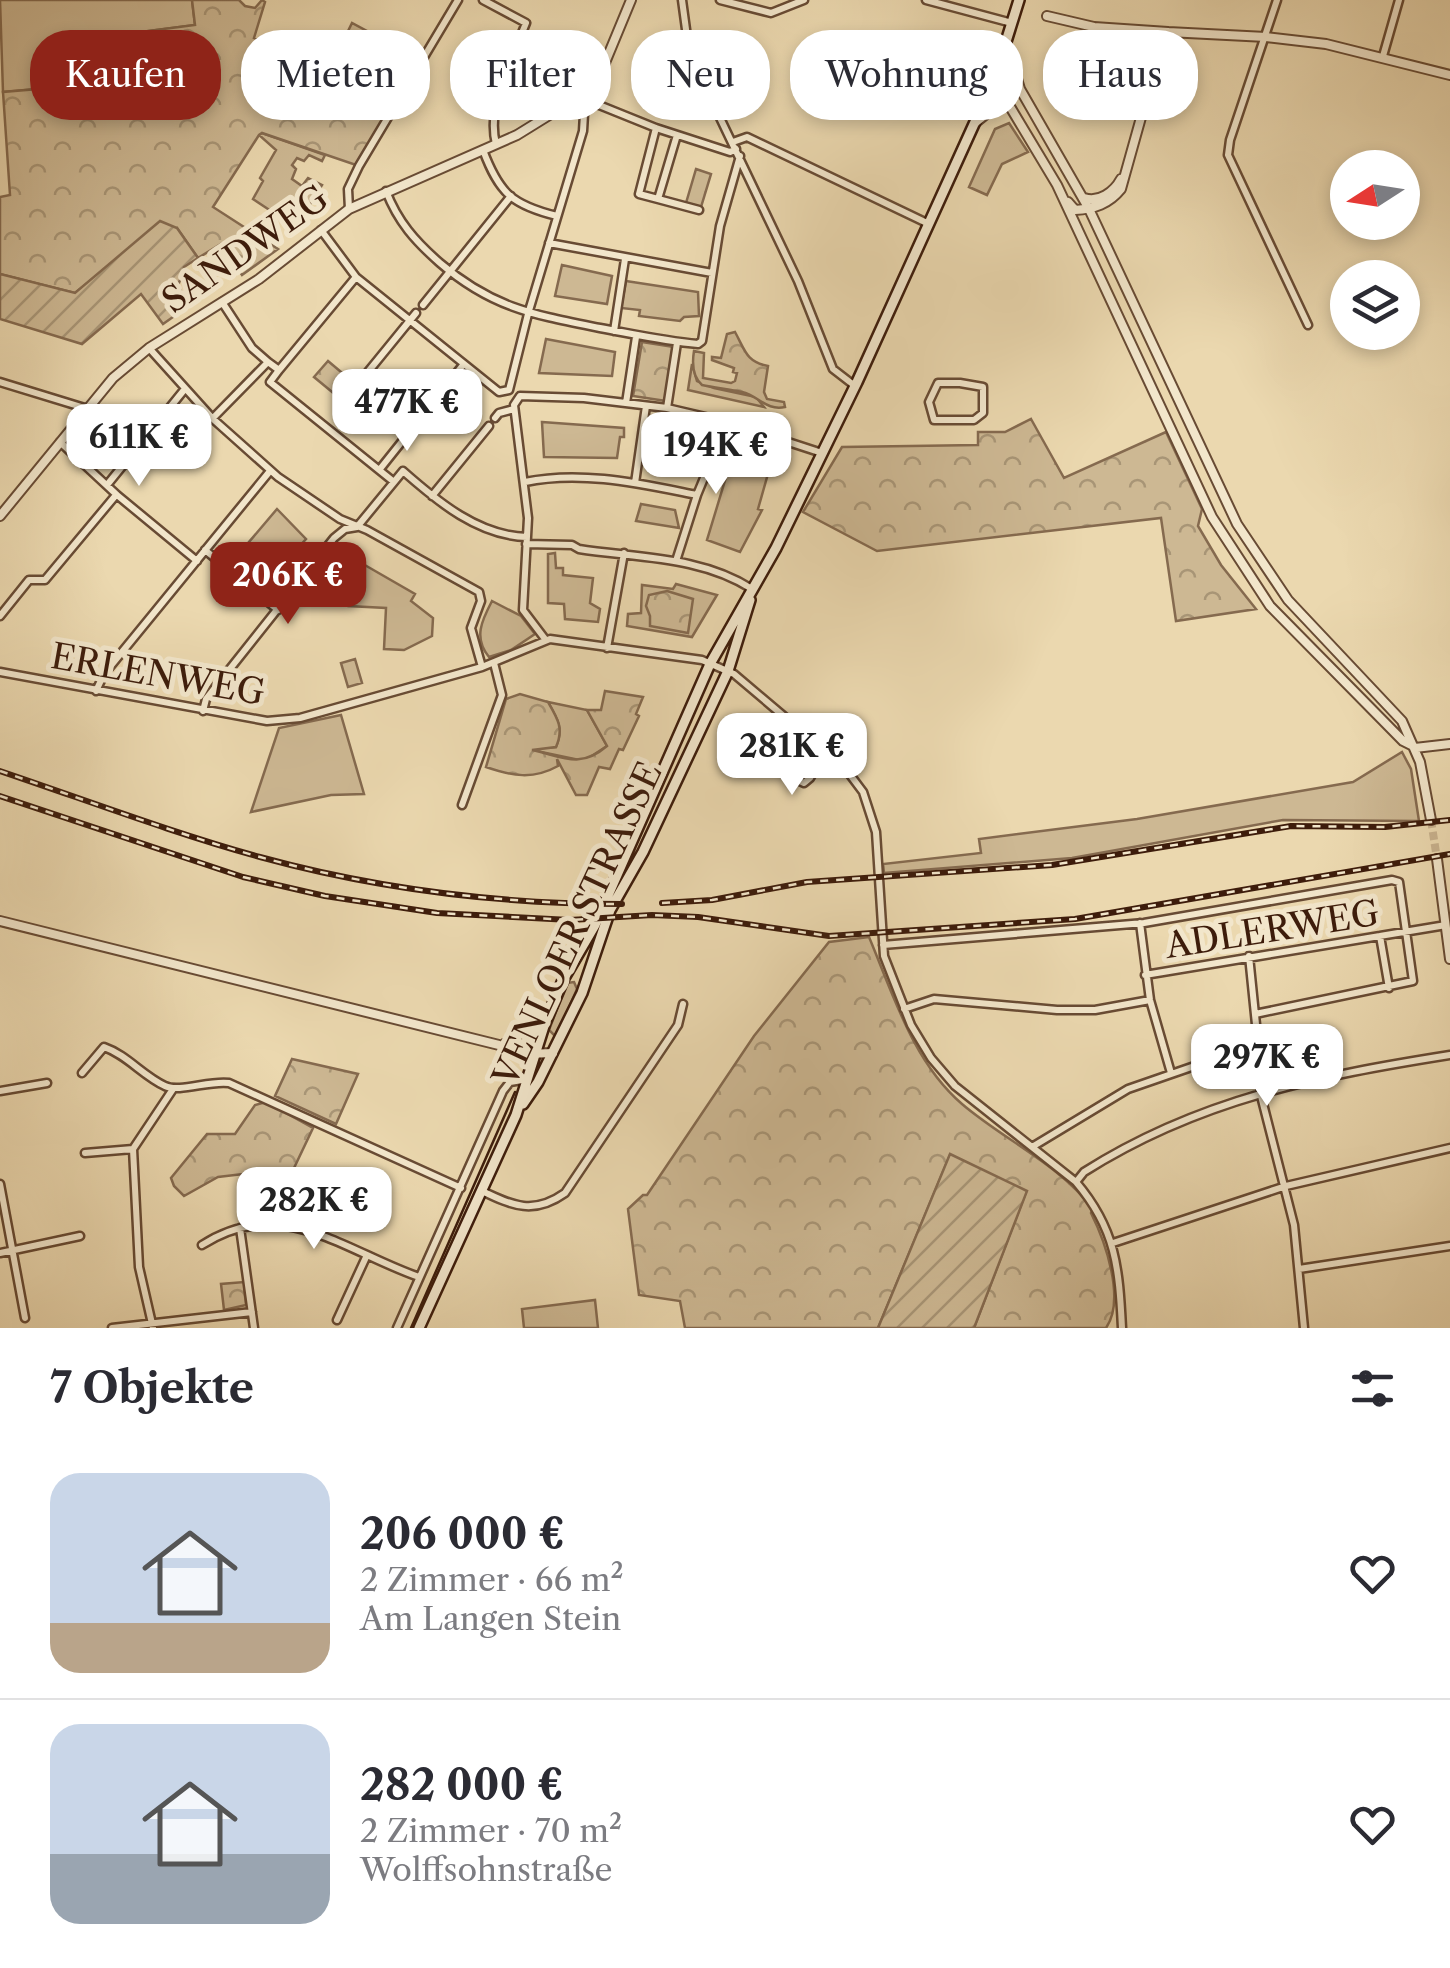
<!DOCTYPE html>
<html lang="de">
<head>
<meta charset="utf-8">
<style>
	:root { --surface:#fff; --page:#f7f7f7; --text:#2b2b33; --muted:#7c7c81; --line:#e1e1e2; --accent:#8f2418 }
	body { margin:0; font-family:"Libre Caslon Text",serif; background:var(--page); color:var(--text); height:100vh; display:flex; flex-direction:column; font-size:38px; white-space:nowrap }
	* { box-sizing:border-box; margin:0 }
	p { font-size:32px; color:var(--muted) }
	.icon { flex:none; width:55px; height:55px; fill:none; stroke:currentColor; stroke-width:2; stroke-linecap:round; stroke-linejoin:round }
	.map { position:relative; height:1328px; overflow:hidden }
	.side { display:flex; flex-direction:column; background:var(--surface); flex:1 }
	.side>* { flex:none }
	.hud { position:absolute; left:30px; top:30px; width:1390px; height:90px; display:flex; gap:20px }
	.needle { width:65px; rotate:258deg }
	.tools { position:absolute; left:1330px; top:150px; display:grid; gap:20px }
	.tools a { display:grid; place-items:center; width:90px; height:90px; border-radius:50%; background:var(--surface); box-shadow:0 5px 15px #0003; font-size:50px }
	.price { position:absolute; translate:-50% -85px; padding:0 22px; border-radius:20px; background:#fff; color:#222; font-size:32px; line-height:65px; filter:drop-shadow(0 2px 5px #0008) }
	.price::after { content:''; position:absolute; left:50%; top:60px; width:30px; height:22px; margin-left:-15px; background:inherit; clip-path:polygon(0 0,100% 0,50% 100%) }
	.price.selected { background:var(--accent); color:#fff }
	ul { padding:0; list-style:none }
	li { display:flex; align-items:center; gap:30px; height:250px; padding:0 50px }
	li+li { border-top:2px solid var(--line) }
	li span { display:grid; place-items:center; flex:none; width:280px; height:200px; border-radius:30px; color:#555 }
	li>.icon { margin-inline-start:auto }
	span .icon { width:120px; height:120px; fill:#fffc; stroke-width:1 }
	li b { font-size:42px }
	h2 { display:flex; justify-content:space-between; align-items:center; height:120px; padding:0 50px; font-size:42px }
	.chip { padding:0 35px; border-radius:40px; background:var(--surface); box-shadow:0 5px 15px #0003; font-size:35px; line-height:90px }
	.chip.selected { background:var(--accent); color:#fff }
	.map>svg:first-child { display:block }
	.grass { fill:#cdb893; stroke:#856a4f; stroke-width:2.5 }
	.forest { fill:url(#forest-crowns); stroke:#856a4f; stroke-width:2.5 }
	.garden { fill:url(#garden-furrows); stroke:#856a4f; stroke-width:2.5 }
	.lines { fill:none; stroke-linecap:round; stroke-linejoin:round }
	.tertiary-tunnel { stroke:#c8b28e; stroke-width:8; stroke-dasharray:8 4; stroke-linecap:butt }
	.minor-casing { stroke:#684b34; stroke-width:11 }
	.tertiary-casing { stroke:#684b34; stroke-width:12 }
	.secondary-casing { stroke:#3d1c0b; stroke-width:14 }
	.minor { stroke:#f2e6cb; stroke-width:6 }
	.tertiary { stroke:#f2e6cb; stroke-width:8 }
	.secondary { stroke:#f2e6cb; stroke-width:9 }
	.tram { stroke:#3d1c0b; stroke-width:2.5 }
	.rail-casing { stroke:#3d1c0b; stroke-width:6 }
	.rail { stroke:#f2e6cb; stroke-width:2.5; stroke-dasharray:8; stroke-linecap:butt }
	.labels { text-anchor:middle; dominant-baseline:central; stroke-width:10; stroke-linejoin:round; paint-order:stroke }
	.street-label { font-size:35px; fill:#3d1c0b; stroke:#f2e6cb }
</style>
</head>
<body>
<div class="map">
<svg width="1450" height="1328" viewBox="0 0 1450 1328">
	<defs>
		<pattern id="forest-crowns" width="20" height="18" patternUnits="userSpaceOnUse" patternTransform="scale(2.5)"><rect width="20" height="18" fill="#cdb893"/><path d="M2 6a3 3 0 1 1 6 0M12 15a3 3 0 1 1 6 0" fill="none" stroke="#a89576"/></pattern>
		<pattern id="garden-furrows" width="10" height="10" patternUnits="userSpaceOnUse" patternTransform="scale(2.5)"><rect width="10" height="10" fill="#cdb893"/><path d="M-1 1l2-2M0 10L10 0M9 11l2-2" fill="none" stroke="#a89576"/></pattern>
	</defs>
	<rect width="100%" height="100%" fill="#ebd8af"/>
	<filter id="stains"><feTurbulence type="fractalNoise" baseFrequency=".002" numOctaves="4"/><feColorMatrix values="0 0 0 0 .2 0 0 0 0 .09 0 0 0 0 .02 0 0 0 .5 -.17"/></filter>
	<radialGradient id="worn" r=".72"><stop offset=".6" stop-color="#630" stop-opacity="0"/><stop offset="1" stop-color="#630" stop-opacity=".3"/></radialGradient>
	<path class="grass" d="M0 0H192L195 25 94 38 96 84 3 92Z
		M1009 123 1028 152 1002 164 987 195 969 187 995 129Z
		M262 133 325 155 322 161 309 155 304 161 297 158 292 165 296 169 292 179 302 186 308 178 322 185 309 206 303 203 293 218 277 208 274 213 253 199 263 181 260 178 276 150 259 135Z
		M562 265 612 276 607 304 555 296Z
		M626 281 698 292 699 316 684 317 680 321 639 316 640 310 621 308Z
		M546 339 615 352 612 376 539 373Z
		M692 364 697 381 714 388 756 397 764 407 688 390Z
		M542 422 624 428V437H620L617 458 544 457Z
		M661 434 702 443 699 451 693 450 690 457 685 456 682 470 659 465Z
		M746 447 773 456 758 509 762 510 740 552 707 540 730 464 738 466Z
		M641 504 675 510 679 528 636 521Z
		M277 509 306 539 278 570 249 542Z
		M555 553 556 568H563V575L593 578 590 603 600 609 598 622 565 619 564 604 548 603V554Z
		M363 564 415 594 411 601 433 618 432 636 404 650 384 649 386 608 348 606 337 597Z
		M676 584 717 595 692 637 627 626 628 614 641 613 642 585 673 589Z
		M492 601 521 616 535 634 511 650 489 657C473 638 482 620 492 601Z
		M355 659 362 683 348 687 341 663Z
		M548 702 587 710 607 746 584 761 527 749 556 747C564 729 558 719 548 702Z
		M341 715 364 794 331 795 251 812 279 728Z
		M1402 752 1411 769 1419 821 1283 820 1072 858 884 873 883 864 981 853 979 839 1137 819 1353 782Z
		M574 982 577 989 557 1035H554L549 1030 567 983Z
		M595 1300 598 1328H524L522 1309Z"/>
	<path class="forest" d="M192 0H239L245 6 255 8 262 0 265 2 254 38 331 66 352 23 419 59 356 165 262 133 259 135 213 207 278 249 242 275 221 244 198 258 177 228 96 276 75 293 0 274V197L10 195 3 92 96 84 94 38 195 25Z
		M696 169 711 174 701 207 686 203Z
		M735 332C745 350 746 362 768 366L764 392 767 399 784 402 785 407C766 411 759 396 742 392 729 389 715 388 702 385 692 376 692 363 694 351L704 353 703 378 731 383 735 381 737 373 733 372 734 368 712 360V357L721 358 727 334Z
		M642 342 674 347 666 401 633 396Z
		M328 361 379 404 366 420 314 377Z
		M1031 419 1064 478 1166 432 1202 509 1198 526 1221 565 1256 609 1176 621 1161 518 877 551 803 512 842 447 978 445V432H1005Z
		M667 591 693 599 688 633 650 626V616L646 606 649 595Z
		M605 691 643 697 636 714 639 716 623 750 619 749 610 769 599 767 587 795H576L557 759 558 766C533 780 512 776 486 767L506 699 520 694 548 702C558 719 564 729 556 747L532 750C564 757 580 769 607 746L587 710H601Z
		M869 937C893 994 913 1062 962 1104 1004 1140 1059 1164 1093 1209L1091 1213C1105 1241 1126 1299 1106 1328H974L1026 1192 950 1155 878 1328H685L680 1301 639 1295 628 1209 643 1195H647L754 1036 829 942Z
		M292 1059 358 1074 336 1124 275 1096Z
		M266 1102 313 1128 294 1168 218 1177 184 1196 174 1186 171 1178 207 1134H235L255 1105Z
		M244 1282 246 1305 224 1310 221 1284Z"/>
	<path class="garden" d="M160 221 177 228 198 258 184 267 178 286 190 305 163 324 141 294 82 344 0 319V274L75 293Z
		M950 1154 1027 1191 974 1328H878Z"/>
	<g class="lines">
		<path class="tertiary-tunnel" d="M1431 820 1437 859"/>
		<g class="minor-casing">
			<path id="minor" d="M483 0 526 23C512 59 486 106 496 144
				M682 0 688 44 711 99 798 281 833 369 855 386
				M720 0 771 13 804 0
				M926 0 1012 23
				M1277 0 1230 140 1228 155 1308 325
				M1383 56 1399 0
				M677 98 692 52
				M599 105 656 128 730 152 736 149
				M656 128 639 194 658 199 677 135
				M733 142 747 137 929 224
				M483 150C499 193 512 205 557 216
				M386 191C398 222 415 241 440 263 492 308 535 315 600 328 633 334 664 341 698 344L702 341 720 226 740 156
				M658 199 699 210
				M349 209 348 189 359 166 458 0
				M321 230 356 277 499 392 509 390 528 314 583 131 584 114 576 100
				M549 243 712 273
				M222 302 252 348 268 362
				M423 305 511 196
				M614 331 625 259
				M149 348 213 419 278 477 340 519 367 530 479 592 481 601 471 628 482 667
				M279 370 270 382 394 482 403 471C438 502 479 536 527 537
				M363 378 416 313
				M0 382 88 409
				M938 383H960L983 387V413L974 420H934L929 402Z
				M626 403 636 337
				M667 408 677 343
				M213 418 268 362 279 370 356 277
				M495 418 499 413 514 409
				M60 442 117 495 197 561
				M380 469 463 365
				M525 482C582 470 641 484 697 495
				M635 483 646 406
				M107 485 184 390
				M432 496 489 426
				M526 544 572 545 579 549C637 558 701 556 752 589
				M205 550 278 610
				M676 561 697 495 727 422
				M0 616 29 580H45L116 495
				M545 639 523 610 528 518 514 405 520 396 584 398 667 408 727 422 822 453
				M607 648 624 553
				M0 672 267 721 300 718 482 667 550 639 702 660 734 674 845 768 863 792 876 832 884 956 911 1025 931 1058 955 1086 1076 1182C1116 1229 1119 1268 1122 1328
				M96 691 104 674 270 471
				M203 711 206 699 334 538 345 529 357 527 394 482
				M736 752 804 783 810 778 825 752
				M462 805 502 695 494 663
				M1140 923 1150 1000 1171 1073
				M1380 936 1389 988
				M883 945 1144 923 1392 880 1399 882 1413 981 1255 1014
				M1249 956 1258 1044 1269 1090
				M1145 975 1446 925
				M904 1009 934 999 1057 1010H1095L1150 1000
				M82 1073 104 1047C127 1055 143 1076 165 1086 179 1093 210 1080 229 1083L461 1188
				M0 1091 47 1083
				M1260 1092 1294 1225 1304 1328
				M1032 1147 1128 1089 1258 1044
				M85 1153 133 1149
				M1076 1182 1084 1172C1199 1099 1318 1076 1450 1055
				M0 1184 25 1318
				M482 1191C513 1206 534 1215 565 1193L678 1025 683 1004
				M240 1228 254 1328
				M1113 1243 1286 1186 1450 1148
				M202 1245C281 1194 344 1251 419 1277
				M0 1253 80 1236
				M1299 1269 1450 1246
				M337 1320 367 1255
				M112 1328 252 1312
				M153 1328 139 1267 133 1149 173 1089
				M397 1328 503 1091 510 1082 528 1079"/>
		</g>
		<g class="tertiary-casing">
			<path id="tertiary" d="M1047 16 1094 27 1168 32
				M1007 45 1020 89 1089 209 1237 524 1288 600 1402 721 1420 762 1431 820
				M994 80 1057 185 1212 517 1270 606 1403 741 1413 746
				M975 123 996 106 1009 104
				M1084 198C1099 203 1114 192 1121 179
				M1068 202 1075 210C1094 209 1109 204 1121 189L1161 46 1168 32 1266 37 1326 44 1450 75
				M0 516 113 378 149 348 259 279 349 209 517 135 588 91 602 70 631 0
				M1415 748 1450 744
				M1437 859 1450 959
				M0 921 499 1045 526 1054 553 1053
				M504 1044 524 1043 543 1026"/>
		</g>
		<g class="secondary-casing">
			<path id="secondary" d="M523 1104 538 1082 582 993 610 910 643 852 728 671 750 600
				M419 1328 516 1115 545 1023 564 978 595 925 710 664 776 548 857 382 994 80 1019 0"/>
		</g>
		<use href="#minor" class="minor"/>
		<use href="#tertiary" class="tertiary"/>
		<use href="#secondary" class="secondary"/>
		<path class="tram" d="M411 1328 515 1092"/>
		<g class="rail-casing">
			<path id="rail" d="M0 771C86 800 173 833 260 857 377 889 501 904 622 904
				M0 796 243 877 325 896 437 913 570 920 652 915 698 917 829 936 1075 919 1450 854
				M662 903 712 900 807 882 1052 865 1291 826 1385 827 1450 820"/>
		</g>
		<use href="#rail" class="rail"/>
	</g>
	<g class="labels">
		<g class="street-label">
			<text transform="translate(245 249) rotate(-35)">SANDWEG</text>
			<text transform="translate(158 674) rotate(10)">ERLENWEG</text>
			<text transform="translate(577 924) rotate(-65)">VENLOER STRASSE</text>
			<text transform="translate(1272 929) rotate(-9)">ADLERWEG</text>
		</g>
	</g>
	<rect width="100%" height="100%" filter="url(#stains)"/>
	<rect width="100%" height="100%" fill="url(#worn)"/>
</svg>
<div class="tools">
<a><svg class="needle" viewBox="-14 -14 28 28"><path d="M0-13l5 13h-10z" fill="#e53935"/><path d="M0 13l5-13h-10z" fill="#7c7c81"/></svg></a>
<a><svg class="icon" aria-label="layers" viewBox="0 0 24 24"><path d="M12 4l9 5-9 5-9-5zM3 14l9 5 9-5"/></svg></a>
</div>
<b class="price" style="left:407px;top:454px">477K €</b>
<b class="price" style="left:139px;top:489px">611K €</b>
<b class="price" style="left:716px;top:497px">194K €</b>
<b class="price selected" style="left:288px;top:627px">206K €</b>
<b class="price" style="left:792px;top:798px">281K €</b>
<b class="price" style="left:1267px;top:1109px">297K €</b>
<b class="price" style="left:314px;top:1252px">282K €</b>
<div class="hud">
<a class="chip selected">Kaufen</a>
<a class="chip">Mieten</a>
<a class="chip">Filter</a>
<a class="chip">Neu</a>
<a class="chip">Wohnung</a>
<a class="chip">Haus</a>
</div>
</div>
<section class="side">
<h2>7 Objekte<svg class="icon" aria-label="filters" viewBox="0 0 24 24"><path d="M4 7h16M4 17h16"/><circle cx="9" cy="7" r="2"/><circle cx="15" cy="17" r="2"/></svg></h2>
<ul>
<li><span style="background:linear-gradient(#c9d6e8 75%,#b9a48a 0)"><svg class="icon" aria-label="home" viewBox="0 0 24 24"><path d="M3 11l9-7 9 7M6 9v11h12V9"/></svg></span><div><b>206 000 €</b><p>2 Zimmer · 66 m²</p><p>Am Langen Stein</p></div><svg class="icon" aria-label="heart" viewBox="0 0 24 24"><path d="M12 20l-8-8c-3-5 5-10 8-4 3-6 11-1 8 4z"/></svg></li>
<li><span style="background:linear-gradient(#c9d6e8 65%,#9aa5b1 0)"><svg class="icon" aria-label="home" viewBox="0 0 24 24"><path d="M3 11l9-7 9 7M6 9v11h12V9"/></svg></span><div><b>282 000 €</b><p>2 Zimmer · 70 m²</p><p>Wolffsohnstraße</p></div><svg class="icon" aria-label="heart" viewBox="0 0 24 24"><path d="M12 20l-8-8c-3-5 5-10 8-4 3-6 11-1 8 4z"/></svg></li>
</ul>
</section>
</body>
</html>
